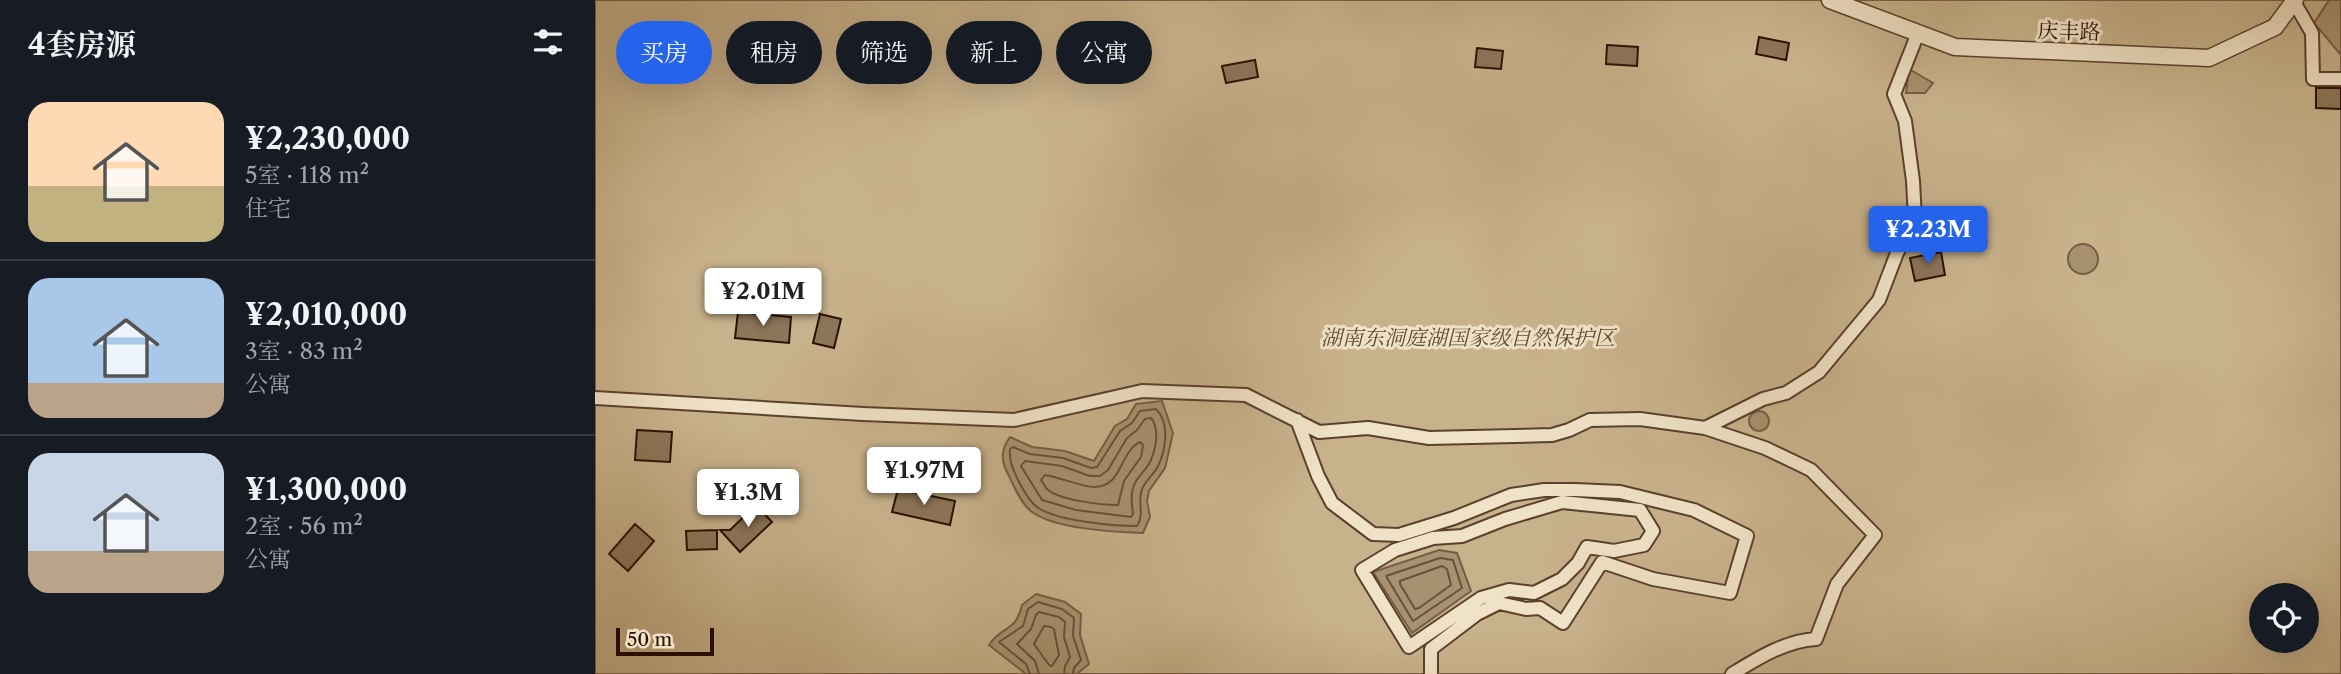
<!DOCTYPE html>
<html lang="zh">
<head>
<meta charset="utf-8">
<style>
	:root { --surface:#171b24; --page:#242831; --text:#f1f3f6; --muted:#9ea1a6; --line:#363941; --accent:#2563eb }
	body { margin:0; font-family:"Libre Caslon Text","Noto Serif SC",serif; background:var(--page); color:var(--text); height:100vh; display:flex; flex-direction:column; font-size:26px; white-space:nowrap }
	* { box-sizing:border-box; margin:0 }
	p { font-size:23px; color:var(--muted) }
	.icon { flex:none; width:38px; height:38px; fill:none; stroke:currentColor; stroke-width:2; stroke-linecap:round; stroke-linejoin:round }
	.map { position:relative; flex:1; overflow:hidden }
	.sheet { display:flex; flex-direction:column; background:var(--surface); width:595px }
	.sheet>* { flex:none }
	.top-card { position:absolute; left:21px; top:21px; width:665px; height:63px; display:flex; gap:14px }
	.controls { position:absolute; left:1654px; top:583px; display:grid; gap:14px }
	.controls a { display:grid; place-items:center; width:70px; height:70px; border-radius:50%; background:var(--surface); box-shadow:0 7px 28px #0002; font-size:35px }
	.scale { position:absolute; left:21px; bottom:18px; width:98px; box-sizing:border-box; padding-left:7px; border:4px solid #2b1003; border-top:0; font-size:19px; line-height:24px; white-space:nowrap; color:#2b1003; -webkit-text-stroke:5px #f0e2c6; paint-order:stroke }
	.price { position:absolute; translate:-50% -60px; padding:0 16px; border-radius:7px; background:#fff; color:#222; font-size:23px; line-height:46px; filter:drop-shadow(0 2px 4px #0008) }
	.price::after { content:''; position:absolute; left:50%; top:42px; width:21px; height:16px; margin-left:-10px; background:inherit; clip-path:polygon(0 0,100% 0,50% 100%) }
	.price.on { background:var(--accent); color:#fff }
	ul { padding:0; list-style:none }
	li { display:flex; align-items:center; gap:21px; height:175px; padding:0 28px }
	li+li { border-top:2px solid var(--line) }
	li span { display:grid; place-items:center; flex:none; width:196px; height:140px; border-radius:21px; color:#555 }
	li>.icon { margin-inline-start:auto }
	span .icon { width:84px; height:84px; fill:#fffc; stroke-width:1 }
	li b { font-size:30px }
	h2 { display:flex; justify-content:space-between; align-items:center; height:84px; padding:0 28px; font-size:30px }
	.chip { padding:0 24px; border-radius:32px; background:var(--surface); box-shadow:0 7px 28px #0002; font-size:24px; line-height:63px }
	.chip.on { background:var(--accent); color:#fff }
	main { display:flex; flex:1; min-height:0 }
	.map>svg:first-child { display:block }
	.green { fill:#c8b28c; stroke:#7a6148; stroke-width:2; fill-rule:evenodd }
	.water { fill:#a89170; stroke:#765d44; stroke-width:2 }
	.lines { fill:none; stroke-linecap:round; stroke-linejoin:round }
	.shore { stroke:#6a503a; stroke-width:2 }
	.building { fill:#8d7559; stroke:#2b1003; stroke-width:2 }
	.minor-casing { stroke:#5a412c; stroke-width:16 }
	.tertiary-casing { stroke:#5a412c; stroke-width:19 }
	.minor { stroke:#f0e2c6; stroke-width:12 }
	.tertiary { stroke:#f0e2c6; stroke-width:16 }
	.labels { text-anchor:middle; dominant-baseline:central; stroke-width:6; stroke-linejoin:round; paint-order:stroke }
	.street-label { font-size:21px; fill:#2b1003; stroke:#f0e2c6 }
	.park-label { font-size:21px; font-style:italic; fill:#624933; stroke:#f0e2c6 }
</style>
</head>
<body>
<main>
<section class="sheet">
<h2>4套房源<svg class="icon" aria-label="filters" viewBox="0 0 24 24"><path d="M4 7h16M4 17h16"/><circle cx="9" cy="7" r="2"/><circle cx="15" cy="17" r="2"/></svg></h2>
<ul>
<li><span style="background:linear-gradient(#ffd9b3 60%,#c2b280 0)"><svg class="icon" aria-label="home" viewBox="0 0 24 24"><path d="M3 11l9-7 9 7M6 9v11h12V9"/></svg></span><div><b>¥2,230,000</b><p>5室 · 118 m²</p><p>住宅</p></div></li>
<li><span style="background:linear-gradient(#a9c7e8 75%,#b9a48a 0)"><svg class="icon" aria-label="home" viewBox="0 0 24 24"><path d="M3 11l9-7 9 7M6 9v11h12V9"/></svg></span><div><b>¥2,010,000</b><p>3室 · 83 m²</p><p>公寓</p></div></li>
<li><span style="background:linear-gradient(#c9d6e8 70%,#b9a48a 0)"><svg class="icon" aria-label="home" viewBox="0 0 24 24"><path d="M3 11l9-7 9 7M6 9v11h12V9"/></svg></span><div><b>¥1,300,000</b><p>2室 · 56 m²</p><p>公寓</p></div></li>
</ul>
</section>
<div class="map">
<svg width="1746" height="674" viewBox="0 0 1746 674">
	<rect width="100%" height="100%" fill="#e8d3a8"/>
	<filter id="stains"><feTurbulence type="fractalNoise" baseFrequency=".00286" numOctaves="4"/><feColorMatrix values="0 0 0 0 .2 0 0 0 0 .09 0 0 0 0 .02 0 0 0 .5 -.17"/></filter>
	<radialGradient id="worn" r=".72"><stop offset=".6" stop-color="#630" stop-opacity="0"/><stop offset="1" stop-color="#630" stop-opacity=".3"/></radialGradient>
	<path class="green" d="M0 0H1746V674H0ZM1666 595H1712V640H1666Z"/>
	<path class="water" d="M1734 0H1746V55L1719 23Z
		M1314 69 1338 83 1330 93H1311Z
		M1473 259a15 15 0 1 1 30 0a15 15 0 1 1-30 0Z
		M567 401 578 433 570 468 554 491 552 501 555 517 548 533C519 532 460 529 437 512 427 505 419 487 414 476 406 461 405 451 415 437L437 447 470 451 499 461 520 426 532 419 541 404Z
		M1154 421a10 10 0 1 1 20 0a10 10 0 1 1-20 0Z
		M844 550 862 553 876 591 817 633 778 572Z
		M441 594 470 602 486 614 485 635 494 664 482 674H431L394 645C408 624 420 634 427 605Z"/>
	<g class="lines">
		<path class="shore" d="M561 409C575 422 571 450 563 466 559 474 551 480 547 489 542 502 550 514 542 526 518 526 461 521 442 507 434 501 427 488 423 480 418 469 414 462 415 449L418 447 435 454 468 458 496 468 502 467 525 431 537 423 545 411Z
			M556 418C565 429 561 449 555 462 551 470 543 476 539 485 535 495 537 504 538 514L536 517 481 510 447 500 426 466 430 461 467 466 495 476H505L513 470 532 438 542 430 550 419Z
			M545 442 548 445 546 457 529 481 523 505C507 505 463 500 452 489 451 488 446 480 446 480L450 475C465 477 486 487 499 487 528 487 524 452 545 442Z
			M845 558 858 560 867 588 818 621 791 576Z
			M847 566 852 569 856 585 824 608 820 609 805 584V581Z
			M449 626 456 627 459 629 464 655 457 666 454 665 439 644Z
			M435 674 431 664 404 642 428 626 433 609 443 602 467 609 479 618 478 636 486 660 479 668 478 674
			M444 674 440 661 422 644 436 629 441 615 444 612 464 617 470 622 469 637 475 657 470 666 469 674"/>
	</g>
	<path class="building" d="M1164 37 1194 43 1191 60 1161 54Z
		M1012 45 1043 47 1042 66 1011 64Z
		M882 48 908 51 906 69 880 67Z
		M660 60 663 77 631 83 627 66Z
		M1721 88H1746V109L1721 108Z
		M1346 252 1350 275 1320 281 1315 258Z
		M143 312 196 317 194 343 140 338Z
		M225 314 246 319 239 348 218 343Z
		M42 430 77 432 75 462 40 460Z
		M303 489 360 501 355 525 297 512Z
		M161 505 177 522 145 552 125 530H135Z
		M40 524 59 541 33 571 14 554Z
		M122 530V549L92 550 91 531Z"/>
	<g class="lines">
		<g class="minor-casing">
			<path id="minor" d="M1699 2 1717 33 1718 79H1746
				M0 398 268 414 419 420 547 391 651 395 724 432 773 428 834 438 957 435 974 430 995 420 1045 419 1110 428 1168 399 1191 393 1224 372 1284 300 1302 253 1320 219 1318 181 1310 121 1299 94 1323 33
				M702 420 723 476 737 503 778 534 804 535 859 518 916 495 949 490H980L1025 492 1099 510 1152 536 1135 593 1058 579 1007 562 968 623 945 608 931 609 904 603 882 614 836 649V674
				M1110 428 1170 448 1216 470 1280 535 1242 584 1221 639C1190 641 1163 658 1137 674
				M967 502 1045 510 1058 531 1049 545 1019 551 992 547 983 563 967 579 939 593 914 590 886 598 814 647 767 570 800 550 838 538 867 536 910 519Z"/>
		</g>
		<g class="tertiary-casing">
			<path id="tertiary" d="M1235 0 1360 47 1614 58 1680 27 1700 0"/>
		</g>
		<use href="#minor" class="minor"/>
		<use href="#tertiary" class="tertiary"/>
	</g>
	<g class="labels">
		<g class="street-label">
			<text transform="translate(1474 31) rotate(2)">庆丰路</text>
		</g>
		<g class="park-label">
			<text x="873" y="337">湖南东洞庭湖国家级自然保护区</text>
		</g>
	</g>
	<rect width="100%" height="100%" filter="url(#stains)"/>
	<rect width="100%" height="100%" fill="url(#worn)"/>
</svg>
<div class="controls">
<a><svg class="icon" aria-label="locate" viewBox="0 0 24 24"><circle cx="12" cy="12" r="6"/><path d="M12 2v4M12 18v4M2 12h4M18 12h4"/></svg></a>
</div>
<div class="scale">50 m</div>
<b class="price on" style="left:1333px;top:266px">¥2.23M</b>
<b class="price" style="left:168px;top:328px">¥2.01M</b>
<b class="price" style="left:329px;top:507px">¥1.97M</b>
<b class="price" style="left:153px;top:529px">¥1.3M</b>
<div class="top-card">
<a class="chip on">买房</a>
<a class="chip">租房</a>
<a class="chip">筛选</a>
<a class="chip">新上</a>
<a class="chip">公寓</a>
</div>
</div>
</main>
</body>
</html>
